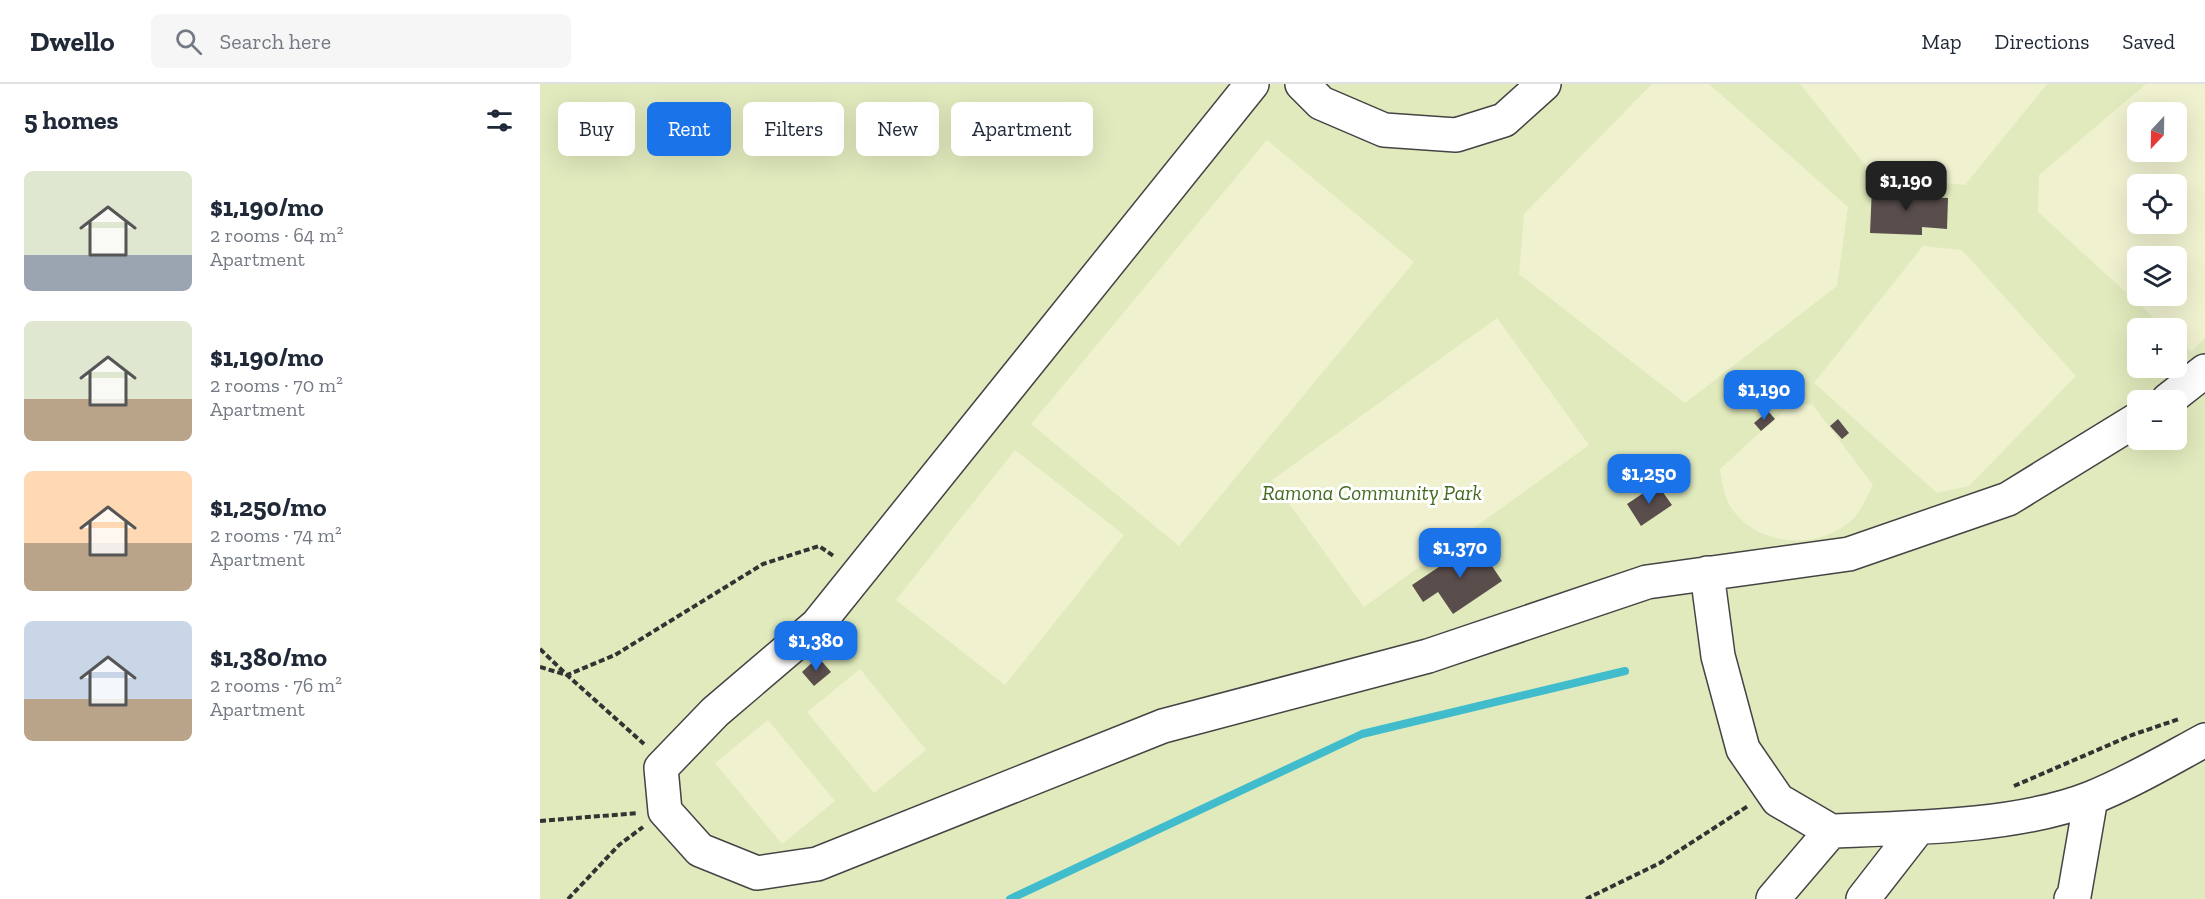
<!DOCTYPE html>
<html lang="en">
<head>
<meta charset="utf-8">
<style>
	:root { --surface:#fff; --page:#f6f6f7; --text:#1f2937; --muted:#747a83; --line:#e0e1e3; --accent:#1a73e8 }
	body { margin:0; font-family:"Zilla Slab",serif; background:var(--page); color:var(--text); height:100vh; display:flex; flex-direction:column; font-size:22px; white-space:nowrap }
	* { box-sizing:border-box; margin:0 }
	p { font-size:20px; color:var(--muted) }
	.icon { flex:none; width:33px; height:33px; fill:none; stroke:currentColor; stroke-width:2; stroke-linecap:round; stroke-linejoin:round }
	.map { position:relative; flex:1; overflow:hidden }
	.details { display:flex; flex-direction:column; background:var(--surface); width:540px }
	.details>* { flex:none }
	.banner { position:absolute; left:18px; top:18px; width:570px; height:54px; display:flex; gap:12px }
	.needle { width:39px; rotate:202deg }
	.buttons { position:absolute; left:1587px; top:18px; display:grid; gap:12px }
	.buttons a { display:grid; place-items:center; width:60px; height:60px; border-radius:9px; background:var(--surface); box-shadow:0 6px 24px #0002; font-size:30px }
	.price { position:absolute; translate:-50% -51px; padding:0 14px; border-radius:12px; background:var(--accent); color:#fff; font-size:20px; line-height:39px; filter:drop-shadow(0 2px 3px #0008) }
	.price::after { content:''; position:absolute; left:50%; top:36px; width:18px; height:14px; margin-left:-9px; background:inherit; clip-path:polygon(0 0,100% 0,50% 100%) }
	.price.current { background:#222; color:#fff }
	ul { padding:0; list-style:none }
	li { display:flex; align-items:center; gap:18px; height:150px; padding:0 24px }
	li span { display:grid; place-items:center; flex:none; width:168px; height:120px; border-radius:9px; color:#555 }
	li>.icon { margin-inline-start:auto }
	span .icon { width:72px; height:72px; fill:#fffc; stroke-width:1 }
	li b { font-size:26px }
	h2 { display:flex; justify-content:space-between; align-items:center; height:72px; padding:0 24px; font-size:26px }
	.chip { padding:0 21px; border-radius:9px; background:var(--surface); box-shadow:0 6px 24px #0002; font-size:21px; line-height:54px }
	.chip.current { background:var(--accent); color:#fff }
	header { display:flex; align-items:center; gap:36px; box-sizing:border-box; height:84px; padding:0 30px; background:var(--surface); border-bottom:2px solid var(--line) }
	header strong { font-size:28px }
	nav { display:flex; gap:33px; margin-inline-start:auto; font-size:21px }
	.search { width:420px; height:54px; background:var(--page); display:flex; align-items:center; gap:15px; box-sizing:border-box; padding:0 21px; border-radius:9px; color:var(--muted); font-size:22px }
	main { display:flex; flex:1; min-height:0 }
	.map>svg:first-child { display:block }
	.green { fill:#e1eabd; fill-rule:evenodd }
	.pitch { fill:#eff1cf; fill-rule:evenodd }
	.lines { fill:none; stroke-linecap:round; stroke-linejoin:round }
	.stream { stroke:#40bccd; stroke-width:8 }
	.building { fill:#5a4e4d }
	.minor-casing { stroke:#444; stroke-width:36 }
	.path { stroke:#333; stroke-width:4; stroke-dasharray:6 3; stroke-linecap:butt }
	.minor { stroke:#fff; stroke-width:33 }
	.labels { text-anchor:middle; dominant-baseline:central; stroke-width:6; stroke-linejoin:round; paint-order:stroke }
	.park-label { font-size:21px; font-style:italic; fill:#446a20; stroke:#fff }
</style>
</head>
<body>
<header>
<strong>Dwello</strong>
<div class="search"><svg class="icon" aria-label="search" viewBox="0 0 24 24"><circle cx="10" cy="10" r="6"/><path d="M15 15l6 6"/></svg>Search here</div>
<nav><a>Map</a><a>Directions</a><a>Saved</a></nav>
</header>
<main>
<section class="details">
<h2>5 homes<svg class="icon" aria-label="filters" viewBox="0 0 24 24"><path d="M4 7h16M4 17h16"/><circle cx="9" cy="7" r="2"/><circle cx="15" cy="17" r="2"/></svg></h2>
<ul>
<li><span style="background:linear-gradient(#dfe7d0 70%,#9aa5b1 0)"><svg class="icon" aria-label="home" viewBox="0 0 24 24"><path d="M3 11l9-7 9 7M6 9v11h12V9"/></svg></span><div><b>$1,190/mo</b><p>2 rooms · 64 m²</p><p>Apartment</p></div></li>
<li><span style="background:linear-gradient(#dfe7d0 65%,#b9a48a 0)"><svg class="icon" aria-label="home" viewBox="0 0 24 24"><path d="M3 11l9-7 9 7M6 9v11h12V9"/></svg></span><div><b>$1,190/mo</b><p>2 rooms · 70 m²</p><p>Apartment</p></div></li>
<li><span style="background:linear-gradient(#ffd9b3 60%,#b9a48a 0)"><svg class="icon" aria-label="home" viewBox="0 0 24 24"><path d="M3 11l9-7 9 7M6 9v11h12V9"/></svg></span><div><b>$1,250/mo</b><p>2 rooms · 74 m²</p><p>Apartment</p></div></li>
<li><span style="background:linear-gradient(#c9d6e8 65%,#b9a48a 0)"><svg class="icon" aria-label="home" viewBox="0 0 24 24"><path d="M3 11l9-7 9 7M6 9v11h12V9"/></svg></span><div><b>$1,380/mo</b><p>2 rooms · 76 m²</p><p>Apartment</p></div></li>
</ul>
</section>
<div class="map">
<svg width="1665" height="815" viewBox="0 0 1665 815">
	<rect width="100%" height="100%" fill="#fffaf5"/>
	<path class="green" d="M0 0H1665V815H0ZM1598 28H1636V68H1598ZM1598 100H1636V140H1598ZM1598 172H1636V212H1598ZM1598 244H1636V284H1598ZM1598 316H1636V356H1598Z"/>
	<path class="pitch" d="M1112 0H1169L1308 123 1297 202 1145 319 979 190 984 130Z
		M1260 0H1507L1425 101 1334 92Z
		M1606 0H1665V254L1651 268 1637 255 1636 244H1625L1498 128 1499 91ZM1636 28V68H1598V28ZM1636 100V140H1598V100ZM1598 172H1636V212H1598Z
		M727 56 874 178 639 462 491 340Z
		M1383 162 1422 166 1536 292 1429 402 1397 409 1274 299Z
		M957 234 1049 361 824 523 732 396Z
		M1252 319 1273 321 1333 401C1328 411 1322 425 1315 433 1282 467 1219 464 1192 425 1184 414 1182 398 1180 385Z
		M475 366 584 451 465 601 356 516Z
		M320 585 386 666 334 709 267 628Z
		M228 636 295 717 242 760 175 679Z"/>
	<g class="lines">
		<path class="stream" d="M470 815 822 650 1085 587"/>
	</g>
	<path class="building" d="M1332 103 1379 105 1381 113 1408 114 1407 145 1382 143V151L1330 149Z
		M1228 327 1235 335 1221 347 1214 339Z
		M1298 335 1309 349 1302 355 1290 342Z
		M1117 400 1132 421 1101 442 1087 420Z
		M936 458 962 497 913 530 898 508 883 518 872 501Z
		M278 573 291 588 274 602 262 588Z"/>
	<g class="lines">
		<g class="minor-casing">
			<path id="minor" d="M712 0 277 541 175 628 121 684 125 727 160 766 217 789 277 780 623 642 888 572 1107 498 1309 470 1468 415 1598 335
				M762 0 781 19 844 46 916 51 964 36 1004 0
				M1628 316 1665 287
				M1167 489 1178 572 1203 665 1238 716 1291 747
				M1233 815 1291 747C1370 744 1478 743 1551 714 1591 698 1628 676 1665 656
				M1323 815 1379 743
				M1531 815 1534 812 1551 714"/>
		</g>
		<path class="path" d="M0 565 27 591 75 571 223 480 279 462 295 473
			M0 583 27 591 104 660
			M1474 702 1592 651 1639 635
			M0 737 98 729
			M28 815 79 761 103 743
			M1046 815 1120 779 1208 722"/>
		<use href="#minor" class="minor"/>
	</g>
	<g class="labels">
		<g class="park-label">
			<text x="832" y="408">Ramona Community Park</text>
		</g>
	</g>
</svg>
<div class="buttons">
<a><svg class="needle" viewBox="-14 -14 28 28"><path d="M0-13l5 13h-10z" fill="#e53935"/><path d="M0 13l5-13h-10z" fill="#747a83"/></svg></a>
<a><svg class="icon" aria-label="locate" viewBox="0 0 24 24"><circle cx="12" cy="12" r="6"/><path d="M12 2v4M12 18v4M2 12h4M18 12h4"/></svg></a>
<a><svg class="icon" aria-label="layers" viewBox="0 0 24 24"><path d="M12 4l9 5-9 5-9-5zM3 14l9 5 9-5"/></svg></a>
<a>+</a>
<a>−</a>
</div>
<b class="price current" style="left:1366px;top:128px">$1,190</b>
<b class="price" style="left:1224px;top:337px">$1,190</b>
<b class="price" style="left:1109px;top:421px">$1,250</b>
<b class="price" style="left:920px;top:495px">$1,370</b>
<b class="price" style="left:276px;top:588px">$1,380</b>
<div class="banner">
<a class="chip">Buy</a>
<a class="chip current">Rent</a>
<a class="chip">Filters</a>
<a class="chip">New</a>
<a class="chip">Apartment</a>
</div>
</div>
</main>
</body>
</html>
